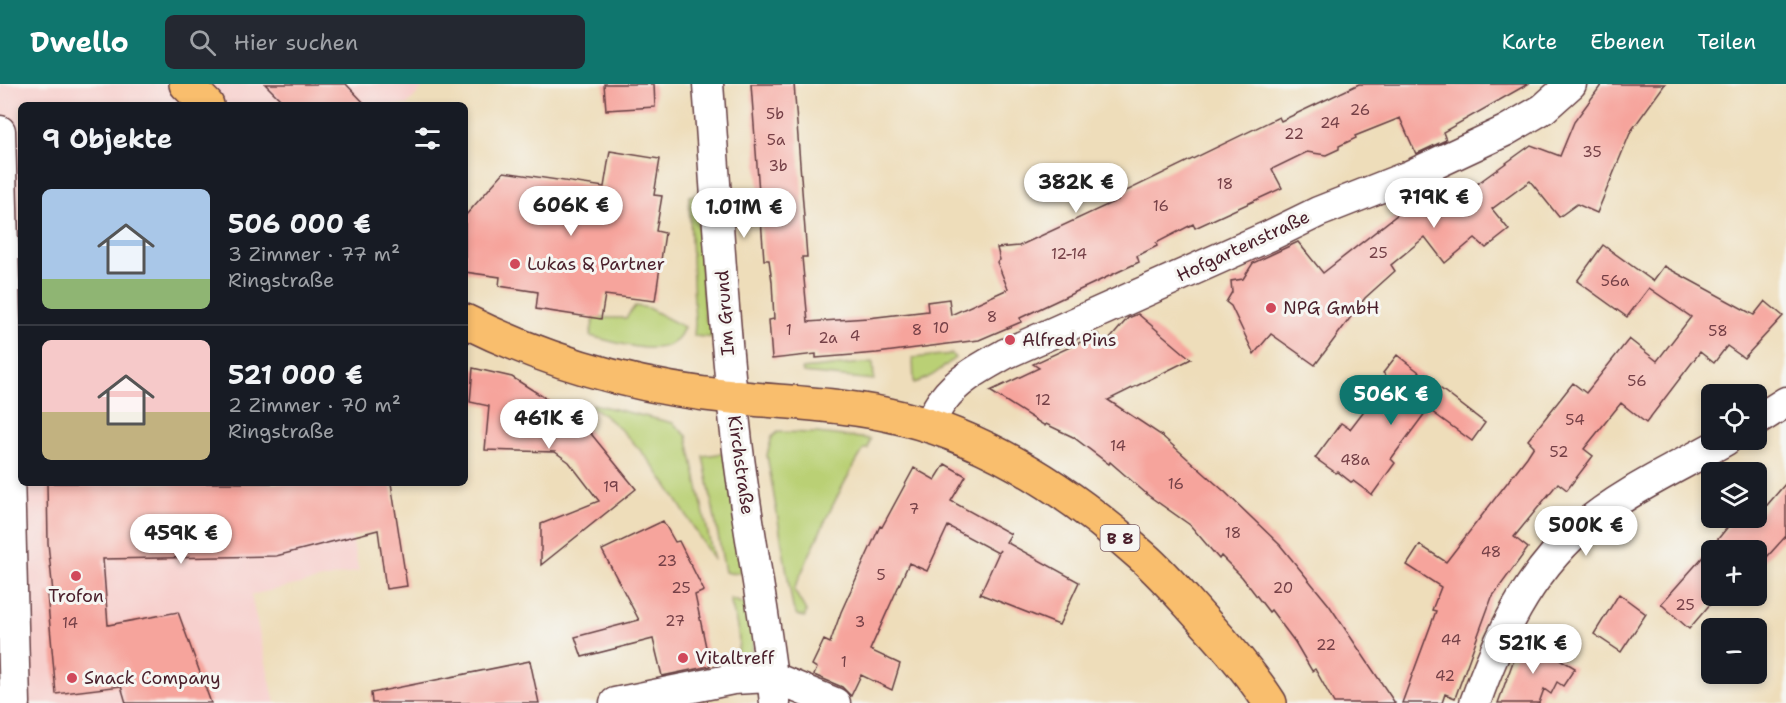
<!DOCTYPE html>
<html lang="de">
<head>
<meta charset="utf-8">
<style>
	:root { --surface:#171b24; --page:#242831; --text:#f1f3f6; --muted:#9ea1a6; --line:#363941; --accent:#0f766e }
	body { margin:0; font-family:"Shantell Sans",sans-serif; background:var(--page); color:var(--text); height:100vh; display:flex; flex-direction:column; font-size:22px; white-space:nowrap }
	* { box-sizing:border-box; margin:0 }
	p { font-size:20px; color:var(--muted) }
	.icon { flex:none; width:33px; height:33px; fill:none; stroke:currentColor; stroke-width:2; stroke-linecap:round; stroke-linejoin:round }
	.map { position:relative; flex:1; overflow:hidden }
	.panel { position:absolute; left:18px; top:18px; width:450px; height:384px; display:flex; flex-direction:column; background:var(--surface); border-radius:9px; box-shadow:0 3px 9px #0003 }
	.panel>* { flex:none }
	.tools { position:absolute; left:1701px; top:300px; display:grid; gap:12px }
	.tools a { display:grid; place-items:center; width:66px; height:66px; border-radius:9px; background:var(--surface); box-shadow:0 3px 9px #0003; font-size:30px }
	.price { position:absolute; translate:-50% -51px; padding:0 14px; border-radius:21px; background:#fff; color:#222; font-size:20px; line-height:39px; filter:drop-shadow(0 2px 3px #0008) }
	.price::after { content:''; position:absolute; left:50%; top:36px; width:18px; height:14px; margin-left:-9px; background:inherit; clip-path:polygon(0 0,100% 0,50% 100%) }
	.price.current { background:var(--accent); color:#fff }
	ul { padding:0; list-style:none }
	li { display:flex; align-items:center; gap:18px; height:150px; padding:0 24px }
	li+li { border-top:2px solid var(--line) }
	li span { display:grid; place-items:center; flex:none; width:168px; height:120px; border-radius:9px; color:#555 }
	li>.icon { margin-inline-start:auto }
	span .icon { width:72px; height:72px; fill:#fffc; stroke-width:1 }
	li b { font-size:26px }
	h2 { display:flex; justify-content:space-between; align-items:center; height:72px; padding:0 24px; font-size:26px }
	header { display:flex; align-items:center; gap:36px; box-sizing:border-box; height:84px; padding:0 30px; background:var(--accent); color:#fff }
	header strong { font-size:28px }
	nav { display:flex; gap:33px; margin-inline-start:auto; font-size:21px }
	.search { width:420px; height:54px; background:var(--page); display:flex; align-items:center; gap:15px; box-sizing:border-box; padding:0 21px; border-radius:9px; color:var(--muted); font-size:22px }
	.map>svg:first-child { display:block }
	.built { fill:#f7d0cd }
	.green { fill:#bad074; stroke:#827850; stroke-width:1.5 }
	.building { fill:#f6a49c }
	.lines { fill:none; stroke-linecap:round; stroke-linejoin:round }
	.minor-casing { stroke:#633c40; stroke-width:33 }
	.major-casing { stroke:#633c40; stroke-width:36 }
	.minor { stroke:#fff; stroke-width:30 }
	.major { stroke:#f9be6d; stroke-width:33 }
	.poi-dot { fill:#d1495b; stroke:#f6f6f2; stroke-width:2 }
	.labels { text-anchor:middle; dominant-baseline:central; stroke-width:6; stroke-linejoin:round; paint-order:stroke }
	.number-label { font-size:15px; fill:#754047 }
	.shield { fill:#f6f6f2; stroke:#7e6067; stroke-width:1.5 }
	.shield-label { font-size:16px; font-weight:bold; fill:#4a1f2b }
	.street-label { font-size:18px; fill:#4a1f2b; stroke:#f6f6f2 }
	.poi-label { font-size:18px; fill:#4a1f2b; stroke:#f6f6f2; text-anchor:start }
</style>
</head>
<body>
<header>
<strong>Dwello</strong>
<div class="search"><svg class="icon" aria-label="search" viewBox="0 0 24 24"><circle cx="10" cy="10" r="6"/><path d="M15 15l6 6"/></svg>Hier suchen</div>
<nav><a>Karte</a><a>Ebenen</a><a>Teilen</a></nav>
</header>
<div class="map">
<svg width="1786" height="619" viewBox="0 0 1786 619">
	<rect width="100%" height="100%" fill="#f6f6f2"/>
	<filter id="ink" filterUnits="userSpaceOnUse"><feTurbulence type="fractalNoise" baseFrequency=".0167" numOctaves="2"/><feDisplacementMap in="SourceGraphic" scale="12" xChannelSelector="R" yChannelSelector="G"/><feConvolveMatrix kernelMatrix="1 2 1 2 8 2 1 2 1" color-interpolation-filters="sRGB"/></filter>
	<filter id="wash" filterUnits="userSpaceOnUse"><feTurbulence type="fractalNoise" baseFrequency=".008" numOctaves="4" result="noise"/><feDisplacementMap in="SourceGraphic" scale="24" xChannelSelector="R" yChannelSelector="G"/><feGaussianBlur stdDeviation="1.35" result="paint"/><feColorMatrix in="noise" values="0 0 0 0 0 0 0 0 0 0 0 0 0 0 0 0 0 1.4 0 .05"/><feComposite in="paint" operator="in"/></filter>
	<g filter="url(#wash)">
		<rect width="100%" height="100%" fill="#eeddba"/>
		<path class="built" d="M0 0H426L407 21H21V399H340L359 487 251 511 275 619H0Z"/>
		<path class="green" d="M696 111 705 235 714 246 715 254 694 252 695 240 689 112Z
			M635 222 648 224 684 243C682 247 680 253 677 256 658 274 612 257 590 252L594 234H626Z
			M952 270 955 274C942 284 931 295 914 299L913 274Z
			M873 278 874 296 803 289 802 285Z
			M593 320 673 339 687 352 714 477C679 420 648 360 591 322Z
			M778 348 817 349 870 355 868 365H864C836 410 815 458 794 506L806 527 805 533 797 531 793 524 767 371 772 353Z
			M726 369 742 485C738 491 732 490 725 488L703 372Z
			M730 515 751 522C752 544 762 572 736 581L734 575C745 559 734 533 730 515Z"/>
		<g id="blocks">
			<path class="building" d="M265 0H346L366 21H286Z
				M604 0H654L655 23 606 26Z
				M751 0H794L807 173H802L808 238 868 234 928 227 927 218 949 215 951 231 1008 205 997 178 1000 176 997 164 1019 162 1118 116 1116 112 1279 33 1281 37 1359 0H1528L1443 48 1446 56 1416 70 1400 34 1355 52 1356 54 1339 62V65L1326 71 1307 68 1272 85 1282 104 1195 144 1193 140 1156 159 1157 162 1137 172 1139 178 1020 234 1021 238 979 256 877 269 816 274V270L772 275 769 236 774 235 772 198 769 176H764Z
				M1602 0H1665L1631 47 1597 129 1577 120 1559 133 1530 97 1492 125 1509 146 1486 164 1475 154 1445 179 1425 153 1391 181 1395 187 1365 214 1315 281 1271 250 1254 270 1231 222 1226 218 1232 208 1231 197 1243 195 1253 179 1298 158 1323 189 1398 130 1400 114 1406 112 1442 114 1458 100 1462 105 1471 98 1474 102 1531 61 1560 72 1574 38Z
				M610 67 660 75 654 111 662 112 656 147 665 149 655 217 605 211 601 235 536 225 538 208 499 202 500 193 465 188V132L504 88 604 103Z
				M1603 161 1653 197 1664 182 1754 231 1765 217 1783 232 1744 274 1727 262 1714 279 1700 268 1646 339 1621 319 1584 365 1593 372 1567 406 1558 399 1514 453 1528 464 1492 513 1455 614 1445 610 1442 619H1402L1436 527 1432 526 1441 503 1407 481 1420 461 1446 478 1527 373 1534 362 1528 356 1573 299 1586 309 1629 255 1657 277 1691 233 1649 204 1627 233 1577 197Z
				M1138 230 1191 275 1108 316 1161 351 1225 408 1280 461 1329 521 1395 619H1334L1315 585 1312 587 1295 558 1271 526 1269 528 1242 493 1221 472 1219 475 1190 441 1149 412 1110 378 1109 380 1073 353 1046 340 1045 342 990 307 1039 284 1033 280 1098 250 1104 262 1128 234Z
				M1397 271 1485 339 1472 357 1428 325 1391 375 1395 379 1372 411 1353 397 1351 398 1338 388 1336 389 1315 374 1341 339 1350 345 1389 294 1383 289Z
				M473 284 512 293 556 321 555 322 588 346 636 405 541 481V440L599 417 569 378 555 368 485 366 489 322 470 318Z
				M945 380 966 392 951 417 1011 450 1006 458 1079 498 1059 541 980 510 1000 466 998 469 948 442 927 487 909 479 870 566 900 580 892 606 861 591 851 612 842 603 814 591 817 584 812 581 824 556 830 559 841 528 880 442 882 443 914 384 935 396Z
				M47 399H391L407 502 386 505 378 446 276 472 103 475 108 541 178 528 211 619H126L121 602 56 610 47 509H53L48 459Z
				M1786 399V452L1756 485V466H1712V518L1689 545 1661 520 1709 466 1735 434H1756Z
				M663 437 675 458 679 457 704 507 695 511 710 582 662 592 653 555 582 573 575 553 639 536 602 466Z
				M1619 510 1646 530 1621 568 1594 550Z
				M1522 553 1575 584 1563 602 1557 598 1551 610 1544 605 1539 619H1498Z
				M530 577 539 619H372L371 609Z"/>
		</g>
	</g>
	<g filter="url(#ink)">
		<use href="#blocks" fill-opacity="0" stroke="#633c40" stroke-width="1.5"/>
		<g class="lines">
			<g class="minor-casing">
				<path id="minor" d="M708 0C717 119 723 239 737 358 747 445 766 531 775 619
					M0 47 15 619
					M1756 337 1786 318
					M929 341C933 333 937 323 943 316 958 295 984 282 1005 270L1269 152 1318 128 1409 92 1505 47 1543 25 1571 0
					M615 619 733 595 772 593 835 619
					M1475 619C1498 554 1528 490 1581 444 1621 409 1679 383 1726 356"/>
			</g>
			<g class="major-casing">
				<path id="major" d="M186 0 207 21
					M465 237C550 279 637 304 732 313 788 319 847 320 902 334 992 356 1074 411 1142 472 1164 491 1183 514 1203 536 1227 562 1251 589 1270 619"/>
			</g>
			<use href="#minor" class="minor"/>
			<use href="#major" class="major"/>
		</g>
	</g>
	<g class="poi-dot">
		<circle cx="515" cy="180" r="6"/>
		<circle cx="1271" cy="224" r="6"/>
		<circle cx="1010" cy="256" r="6"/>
		<circle cx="76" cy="492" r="6"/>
		<circle cx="683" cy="574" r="6"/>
		<circle cx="72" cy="594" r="6"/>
	</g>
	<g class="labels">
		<g class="number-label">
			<text x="1360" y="26">26</text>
			<text x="775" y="30">5b</text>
			<text x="1330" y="39">24</text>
			<text x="1294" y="50">22</text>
			<text x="776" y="56">5a</text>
			<text x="1592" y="68">35</text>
			<text x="778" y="82">3b</text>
			<text x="1225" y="100">18</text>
			<text x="1161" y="122">16</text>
			<text x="1378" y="169">25</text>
			<text x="1069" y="170">12-14</text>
			<text x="1615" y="197">56a</text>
			<text x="992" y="233">8</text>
			<text x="941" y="244">10</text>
			<text x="789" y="246">1</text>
			<text x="917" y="246">8</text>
			<text x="1718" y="247">58</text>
			<text x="855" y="252">4</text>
			<text x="828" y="254">2a</text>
			<text x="1637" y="297">56</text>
			<text x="1043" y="316">12</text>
			<text x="1575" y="336">54</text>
			<text x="1118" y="362">14</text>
			<text x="1559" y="368">52</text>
			<text x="1355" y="376">48a</text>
			<text x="1176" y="400">16</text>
			<text x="611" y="403">19</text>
			<text x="914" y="425">7</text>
			<text x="1233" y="449">18</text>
			<text x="1491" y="468">48</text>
			<text x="667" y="477">23</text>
			<text x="881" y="491">5</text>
			<text x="681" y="504">25</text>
			<text x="1283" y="504">20</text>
			<text x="1685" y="521">25</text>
			<text x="675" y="537">27</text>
			<text x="860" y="538">3</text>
			<text x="70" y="539">14</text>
			<text x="1451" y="556">44</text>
			<text x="1326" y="561">22</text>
			<text x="844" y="578">1</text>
			<text x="1445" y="592">42</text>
		</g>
		<rect class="shield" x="1100.5" y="441" width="39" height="26" rx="4.5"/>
		<g class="shield-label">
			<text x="1120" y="454">B 8</text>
		</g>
		<g class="street-label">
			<text transform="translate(1243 162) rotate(-25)">Hofgartenstraße</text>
			<text transform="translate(725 229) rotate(-94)">Im Grund</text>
			<text transform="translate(741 381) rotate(82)">Kirchstraße</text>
		</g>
		<g class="poi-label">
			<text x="527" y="180">Lukas &amp; Partner</text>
			<text x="1283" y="224">NPG GmbH</text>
			<text x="1022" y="256">Alfred Pins</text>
			<text x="76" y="512" text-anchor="middle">Trofon</text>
			<text x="695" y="574">Vitaltreff</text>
			<text x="84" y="594">Snack Company</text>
		</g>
	</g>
</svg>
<div class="tools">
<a><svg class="icon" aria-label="locate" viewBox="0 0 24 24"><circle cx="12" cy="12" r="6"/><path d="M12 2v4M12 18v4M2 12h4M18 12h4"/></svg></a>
<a><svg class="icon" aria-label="layers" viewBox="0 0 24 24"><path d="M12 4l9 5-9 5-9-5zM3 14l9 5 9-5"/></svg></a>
<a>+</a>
<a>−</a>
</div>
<b class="price" style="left:1076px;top:130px">382K €</b>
<b class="price" style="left:1434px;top:145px">719K €</b>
<b class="price" style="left:571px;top:153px">606K €</b>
<b class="price" style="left:744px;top:155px">1.01M €</b>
<b class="price current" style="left:1391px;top:342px">506K €</b>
<b class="price" style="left:549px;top:366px">461K €</b>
<b class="price" style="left:1586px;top:473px">500K €</b>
<b class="price" style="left:181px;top:481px">459K €</b>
<b class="price" style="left:1533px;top:591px">521K €</b>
<section class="panel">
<h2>9 Objekte<svg class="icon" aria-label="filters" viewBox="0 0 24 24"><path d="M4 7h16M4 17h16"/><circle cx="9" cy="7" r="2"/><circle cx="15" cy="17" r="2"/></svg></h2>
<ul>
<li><span style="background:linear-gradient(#a9c7e8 75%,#8fb573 0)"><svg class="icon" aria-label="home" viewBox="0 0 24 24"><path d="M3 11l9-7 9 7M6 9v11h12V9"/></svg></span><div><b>506 000 €</b><p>3 Zimmer · 77 m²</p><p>Ringstraße</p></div></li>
<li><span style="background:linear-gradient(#f6c9c9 60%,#c2b280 0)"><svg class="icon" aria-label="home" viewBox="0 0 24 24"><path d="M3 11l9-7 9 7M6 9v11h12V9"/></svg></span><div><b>521 000 €</b><p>2 Zimmer · 70 m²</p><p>Ringstraße</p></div></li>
</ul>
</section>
</div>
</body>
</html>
